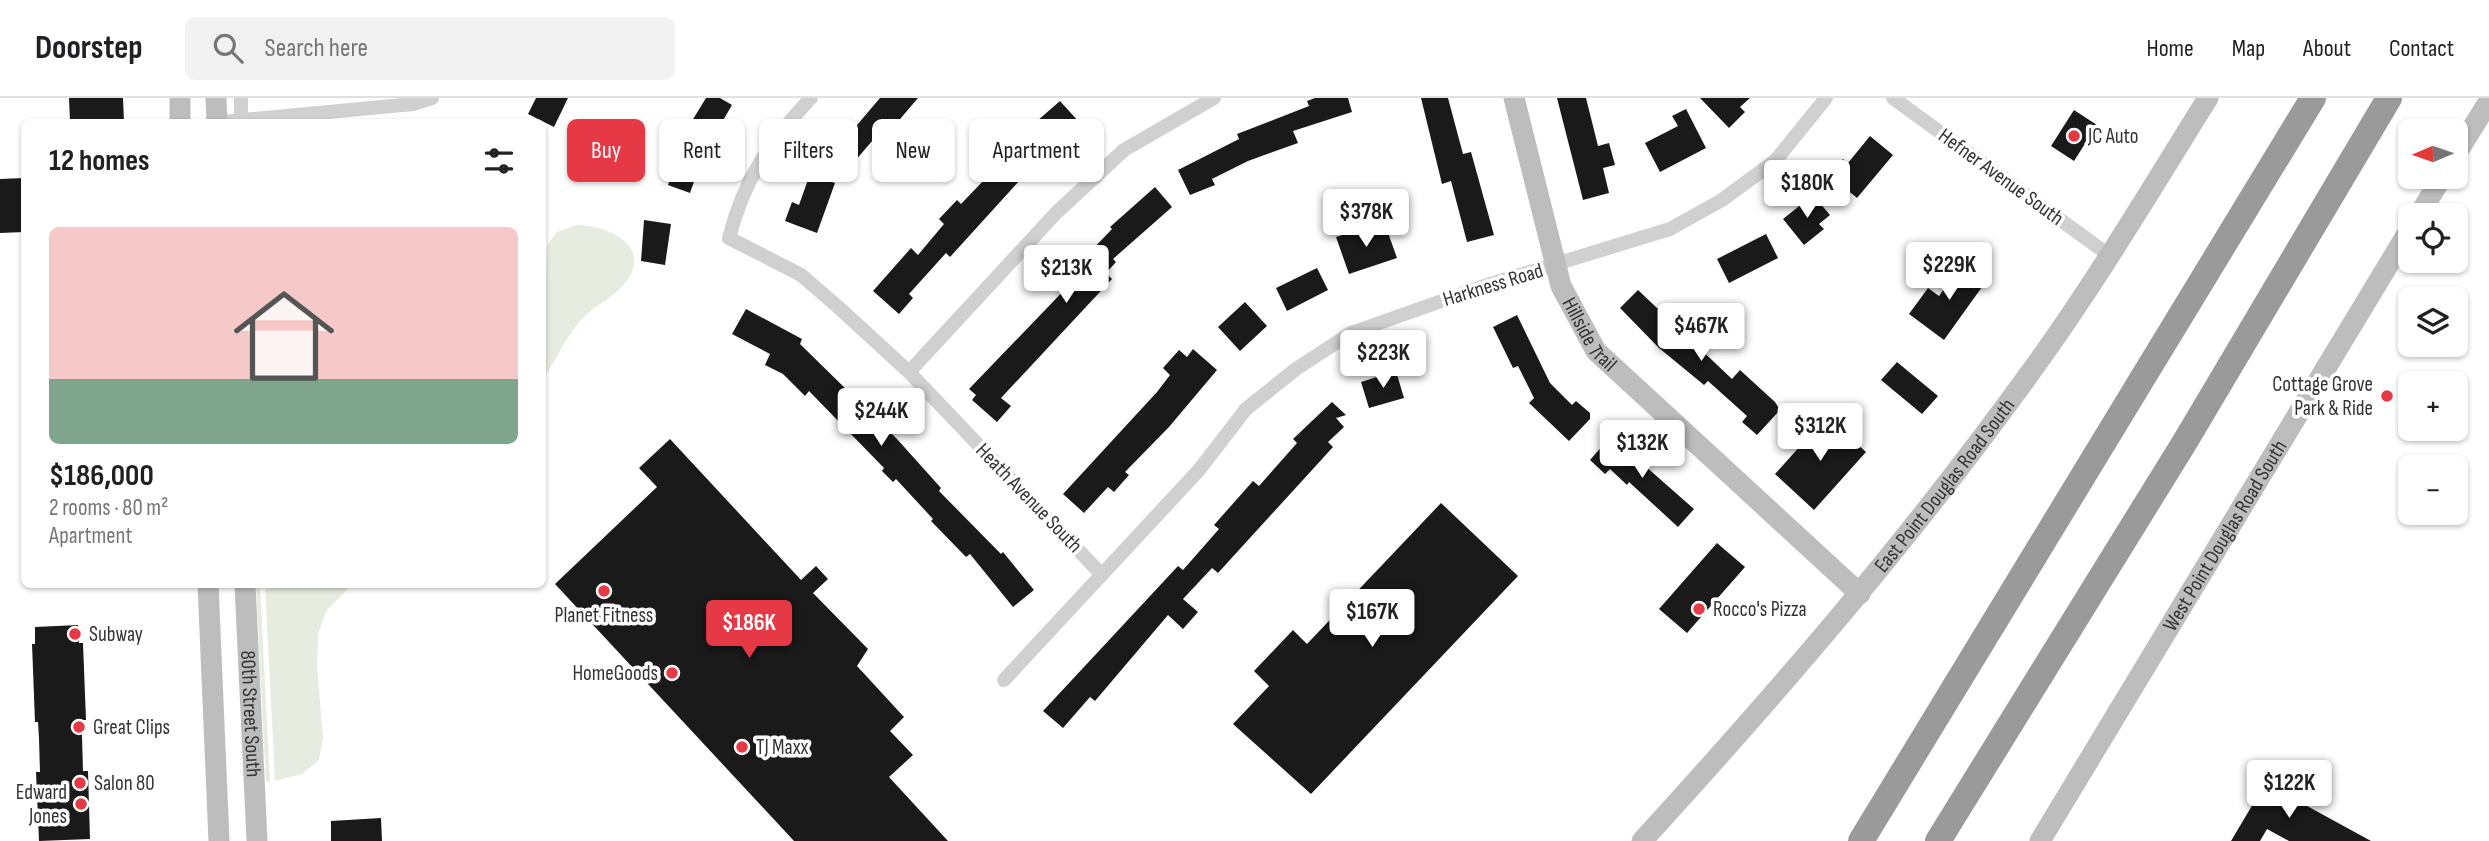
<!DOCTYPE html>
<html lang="en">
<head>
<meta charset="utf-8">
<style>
	:root { --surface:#fff; --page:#f2f2f2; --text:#202124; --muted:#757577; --line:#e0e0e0; --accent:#e63946 }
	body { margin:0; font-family:"Sofia Sans Condensed",sans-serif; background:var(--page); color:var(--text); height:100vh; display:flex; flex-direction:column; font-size:26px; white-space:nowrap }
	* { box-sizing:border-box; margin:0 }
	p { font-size:23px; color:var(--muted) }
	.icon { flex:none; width:38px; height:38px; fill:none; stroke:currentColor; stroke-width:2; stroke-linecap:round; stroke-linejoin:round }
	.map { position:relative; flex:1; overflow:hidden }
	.drawer { position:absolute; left:21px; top:21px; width:525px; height:469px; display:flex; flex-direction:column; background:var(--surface); border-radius:10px; box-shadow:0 2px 5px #0004 }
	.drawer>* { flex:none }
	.hud { position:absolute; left:567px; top:21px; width:665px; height:63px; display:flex; gap:14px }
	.needle { width:46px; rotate:268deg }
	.fabs { position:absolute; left:2398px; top:21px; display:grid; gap:14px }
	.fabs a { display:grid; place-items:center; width:70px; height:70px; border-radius:10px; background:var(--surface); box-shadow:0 2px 5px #0004; font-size:35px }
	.price { position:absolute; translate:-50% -60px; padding:0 16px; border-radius:7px; background:#fff; color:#222; font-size:23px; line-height:46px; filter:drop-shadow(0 2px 4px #0008) }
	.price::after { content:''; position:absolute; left:50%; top:42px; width:21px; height:16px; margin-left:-10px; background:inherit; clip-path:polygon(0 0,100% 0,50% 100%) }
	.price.selected { background:var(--accent); color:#fff }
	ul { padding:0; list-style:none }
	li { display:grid; align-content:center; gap:14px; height:371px; padding:0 28px }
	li+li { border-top:2px solid var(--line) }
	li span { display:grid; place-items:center; height:217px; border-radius:10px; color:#555 }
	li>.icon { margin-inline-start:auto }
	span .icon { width:126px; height:126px; fill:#fffc; stroke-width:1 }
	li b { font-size:30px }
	h2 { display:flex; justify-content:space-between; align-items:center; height:84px; padding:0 28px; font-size:30px }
	.pill { padding:0 24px; border-radius:10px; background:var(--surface); box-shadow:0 2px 5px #0004; font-size:24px; line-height:63px }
	.pill.selected { background:var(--accent); color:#fff }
	header { display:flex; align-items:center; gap:42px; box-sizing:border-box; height:98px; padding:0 35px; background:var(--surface); border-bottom:2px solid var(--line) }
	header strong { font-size:33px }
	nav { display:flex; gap:38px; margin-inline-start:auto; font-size:24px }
	.search { width:490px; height:63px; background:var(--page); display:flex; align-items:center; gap:18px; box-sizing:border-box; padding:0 24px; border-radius:10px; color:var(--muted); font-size:26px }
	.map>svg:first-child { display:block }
	.green { fill:#e6ecdf }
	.building { fill:#1a1a1a }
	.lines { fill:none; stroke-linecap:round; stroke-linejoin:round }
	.street { stroke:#d0d0d0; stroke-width:14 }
	.secondary { stroke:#bdbdbd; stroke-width:21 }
	.highway { stroke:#9a9a9a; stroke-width:26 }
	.poi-dot { fill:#e63946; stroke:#fff; stroke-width:2.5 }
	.labels { text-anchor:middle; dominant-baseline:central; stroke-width:7; stroke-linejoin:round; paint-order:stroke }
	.poi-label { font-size:21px; fill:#333; stroke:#fff; text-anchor:start }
	.street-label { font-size:21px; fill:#333; stroke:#fff }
</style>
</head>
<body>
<header>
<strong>Doorstep</strong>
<div class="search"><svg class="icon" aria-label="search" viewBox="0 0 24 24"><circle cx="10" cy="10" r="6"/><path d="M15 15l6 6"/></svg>Search here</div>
<nav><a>Home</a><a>Map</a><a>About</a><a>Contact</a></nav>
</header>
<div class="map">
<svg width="2489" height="743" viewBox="0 0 2489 743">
	<rect width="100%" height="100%" fill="#fff"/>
	<path class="green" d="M576 127C605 127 654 146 626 184 615 199 593 208 581 222 565 240 556 263 543 281L547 147 557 134Z
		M256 487H260L270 684H266Z
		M265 487H352L327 512 318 536 317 569 323 640 319 662 302 676 275 683Z"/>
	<path class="building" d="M69 0H123L124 24H70Z
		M536 0H568L554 29 528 16Z
		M706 0H720L732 7 710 45 687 31Z
		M880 0H918L895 27 890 22 849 70 827 51 852 22 857 27Z
		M1315 0H1348L1352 14 1293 33 1298 45 1248 63 1212 81 1215 87 1190 97 1178 72 1239 41 1237 36 1309 8 1307 3Z
		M1421 0H1448L1463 56 1471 54 1494 137 1467 144 1451 83 1442 86Z
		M1557 0H1586L1598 48 1609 45 1615 67 1603 70 1609 95 1583 102Z
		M1700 0H1750L1740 9 1745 14 1729 30Z
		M1060 3 1079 24 1030 67 1032 69 950 159 946 155 909 196 913 200 899 216 873 193 911 150 918 157 944 126 939 121 957 102 961 106 1031 33 1029 30Z
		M1686 11 1706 50 1660 74 1645 45 1678 28 1672 18Z
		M2074 12 2097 27 2074 63 2051 48Z
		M1870 38 1893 57 1857 100 1833 80V74L1843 61 1848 65Z
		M677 59 700 67 690 95 668 87Z
		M810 76 835 85 817 135 785 123 792 104 799 107Z
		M24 80V134L0 135V81Z
		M1155 89 1172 109 1113 161 1116 164 1106 175 1112 181 1001 300 1011 308 997 324 972 302 976 297 969 291 1071 185 1065 180 1112 131 1110 129Z
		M1813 97 1830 117 1819 126 1824 131 1804 147 1783 121Z
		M644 122 671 126 665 167 641 163Z
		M1386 129 1397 160 1349 176 1336 139 1364 130 1366 136Z
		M1766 136 1778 160 1729 185 1717 161Z
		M1963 164 1987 182 1944 242 1909 216 1928 190 1939 198Z
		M1317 170 1328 192 1287 213 1276 190Z
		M1638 192 1732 281 1740 272 1775 304 1780 312 1757 337 1742 324 1747 318 1708 283 1704 287 1659 250 1620 210Z
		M1245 204 1267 228 1240 253 1218 229Z
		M746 211 802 241 800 246 897 341 941 390 939 393 1001 456 1003 454 1034 492 1013 509 970 456 966 459 931 423 933 421 896 381 893 384 882 373 884 370 809 293 805 298 783 276 765 267 770 256 732 236Z
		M1517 217 1550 285 1572 307 1576 303 1590 315V321L1569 343 1529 305 1534 300 1518 268 1513 270 1493 229Z
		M1193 251 1217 272 1169 329 1125 374 1129 377 1114 394 1108 389 1084 415 1063 396 1157 294 1170 277 1163 270 1179 252 1187 259Z
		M1897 264 1938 298 1922 316 1881 282Z
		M1396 273 1404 300 1369 310 1361 284Z
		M1332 304 1346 317 1336 320 1344 329 1328 344 1333 349 1218 475 1212 470 1183 501 1198 514 1183 531 1168 517 1095 603 1090 599 1063 630 1043 613 1178 468 1183 472 1219 431 1214 427 1253 383 1259 388 1297 345 1293 341Z
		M1827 318 1866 354 1814 412 1775 376Z
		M1611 338 1694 411 1678 429 1629 384 1627 387 1610 371 1605 376 1590 362Z
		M670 341 801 482 816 468 828 481 813 495 868 551 857 568 904 619 890 633 913 657 889 679 948 743H794L555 486 657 389 639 370Z
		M1441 405 1518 478 1311 696 1233 626 1269 588 1254 573 1293 532 1307 546Z
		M1717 445 1745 469 1687 535 1659 511Z
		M78 527 79 545H83L86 622H82V638L83 673H88L90 741 39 743 36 674H40L39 640 38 624H35L32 546H35V529Z
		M2269 679 2290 692 2287 697 2371 743H2289L2267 731 2260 743H2231Z
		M381 720 382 743H331V723Z"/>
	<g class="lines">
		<path class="street" d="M241 0V23
			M811 0C770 43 744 81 729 140L801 177 837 208 909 274 1102 477
			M1893 0 2110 158
			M222 24 413 6 432 0
			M909 274 1056 115 1124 52 1214 0
			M1004 582 1199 372 1246 311 1296 271 1351 235 1484 188 1670 131 1722 102 1775 63 1826 0"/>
		<g class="secondary">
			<path d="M180 0V24"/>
			<path d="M216 0 217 24"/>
			<path id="s1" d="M1514 0 1561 188 1596 253 1860 496"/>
			<path d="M2455 58 2489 3"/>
			<path d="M2419 117 2442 79"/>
			<path d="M208 486 219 743"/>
			<path id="s2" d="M245 486 257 743"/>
			<path id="s3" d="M1642 743C1779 593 1911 440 2030 275 2094 187 2150 93 2208 0"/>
			<path id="s4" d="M2040 743 2410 131"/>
		</g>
		<path class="highway" d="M1861 743 2313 0
			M1938 743 2186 342 2389 0"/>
	</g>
	<g class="poi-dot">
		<circle cx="2074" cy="38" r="7"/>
		<circle cx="2387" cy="298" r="7"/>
		<circle cx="604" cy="493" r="7"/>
		<circle cx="1699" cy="511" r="7"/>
		<circle cx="75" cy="536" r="7"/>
		<circle cx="672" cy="575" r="7"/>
		<circle cx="79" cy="629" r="7"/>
		<circle cx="742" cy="649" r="7"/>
		<circle cx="80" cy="685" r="7"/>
		<circle cx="81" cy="706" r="7"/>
	</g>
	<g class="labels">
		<g class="poi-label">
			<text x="2088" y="38">JC Auto</text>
			<text x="2373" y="286" text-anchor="end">Cottage Grove<tspan x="2373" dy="24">Park &amp; Ride</tspan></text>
			<text x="1713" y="511">Rocco's Pizza</text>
			<text x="604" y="517" text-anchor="middle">Planet Fitness</text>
			<text x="89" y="536">Subway</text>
			<text x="658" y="575" text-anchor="end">HomeGoods</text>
			<text x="93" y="629">Great Clips</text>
			<text x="756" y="649">TJ Maxx</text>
			<text x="94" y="685">Salon 80</text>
			<text x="67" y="694" text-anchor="end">Edward<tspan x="67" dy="24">Jones</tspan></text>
		</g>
		<g class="street-label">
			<text transform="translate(2001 79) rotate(36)">Hefner Avenue South</text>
			<text transform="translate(1493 187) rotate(-17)">Harkness Road</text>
			<text stroke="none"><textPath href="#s1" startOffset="250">Hillside Trail</textPath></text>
			<text stroke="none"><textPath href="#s3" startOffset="467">East Point Douglas Road South</textPath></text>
			<text transform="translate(1029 400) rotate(46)">Heath Avenue South</text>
			<text stroke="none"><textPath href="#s4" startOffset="357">West Point Douglas Road South</textPath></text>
			<text stroke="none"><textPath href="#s2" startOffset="130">80th Street South</textPath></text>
		</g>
	</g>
</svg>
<div class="fabs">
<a><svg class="needle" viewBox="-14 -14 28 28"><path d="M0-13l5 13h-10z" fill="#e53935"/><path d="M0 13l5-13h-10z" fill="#757577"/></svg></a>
<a><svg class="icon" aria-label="locate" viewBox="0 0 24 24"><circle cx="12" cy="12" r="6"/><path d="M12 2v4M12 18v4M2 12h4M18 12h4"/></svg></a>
<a><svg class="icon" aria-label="layers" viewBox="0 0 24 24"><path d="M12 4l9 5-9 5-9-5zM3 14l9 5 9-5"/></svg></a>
<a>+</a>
<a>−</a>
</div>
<b class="price" style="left:1807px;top:122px">$180K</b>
<b class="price" style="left:1366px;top:151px">$378K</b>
<b class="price" style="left:1949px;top:204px">$229K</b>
<b class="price" style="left:1066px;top:207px">$213K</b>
<b class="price" style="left:1701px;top:265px">$467K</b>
<b class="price" style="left:1383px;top:292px">$223K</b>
<b class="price" style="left:881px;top:350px">$244K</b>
<b class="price" style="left:1820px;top:365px">$312K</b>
<b class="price" style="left:1642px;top:382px">$132K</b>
<b class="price" style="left:1372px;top:551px">$167K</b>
<b class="price selected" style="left:749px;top:562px">$186K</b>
<b class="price" style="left:2289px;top:722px">$122K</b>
<div class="hud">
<a class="pill selected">Buy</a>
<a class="pill">Rent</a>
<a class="pill">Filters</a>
<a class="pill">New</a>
<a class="pill">Apartment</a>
</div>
<section class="drawer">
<h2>12 homes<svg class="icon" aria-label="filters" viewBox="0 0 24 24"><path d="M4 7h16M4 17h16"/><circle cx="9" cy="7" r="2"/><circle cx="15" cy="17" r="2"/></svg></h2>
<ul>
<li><span style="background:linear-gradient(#f6c9c9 70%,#7fa58c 0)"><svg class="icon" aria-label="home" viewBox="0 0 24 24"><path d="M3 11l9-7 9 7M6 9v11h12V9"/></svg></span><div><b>$186,000</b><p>2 rooms · 80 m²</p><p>Apartment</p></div></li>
</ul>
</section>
</div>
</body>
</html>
